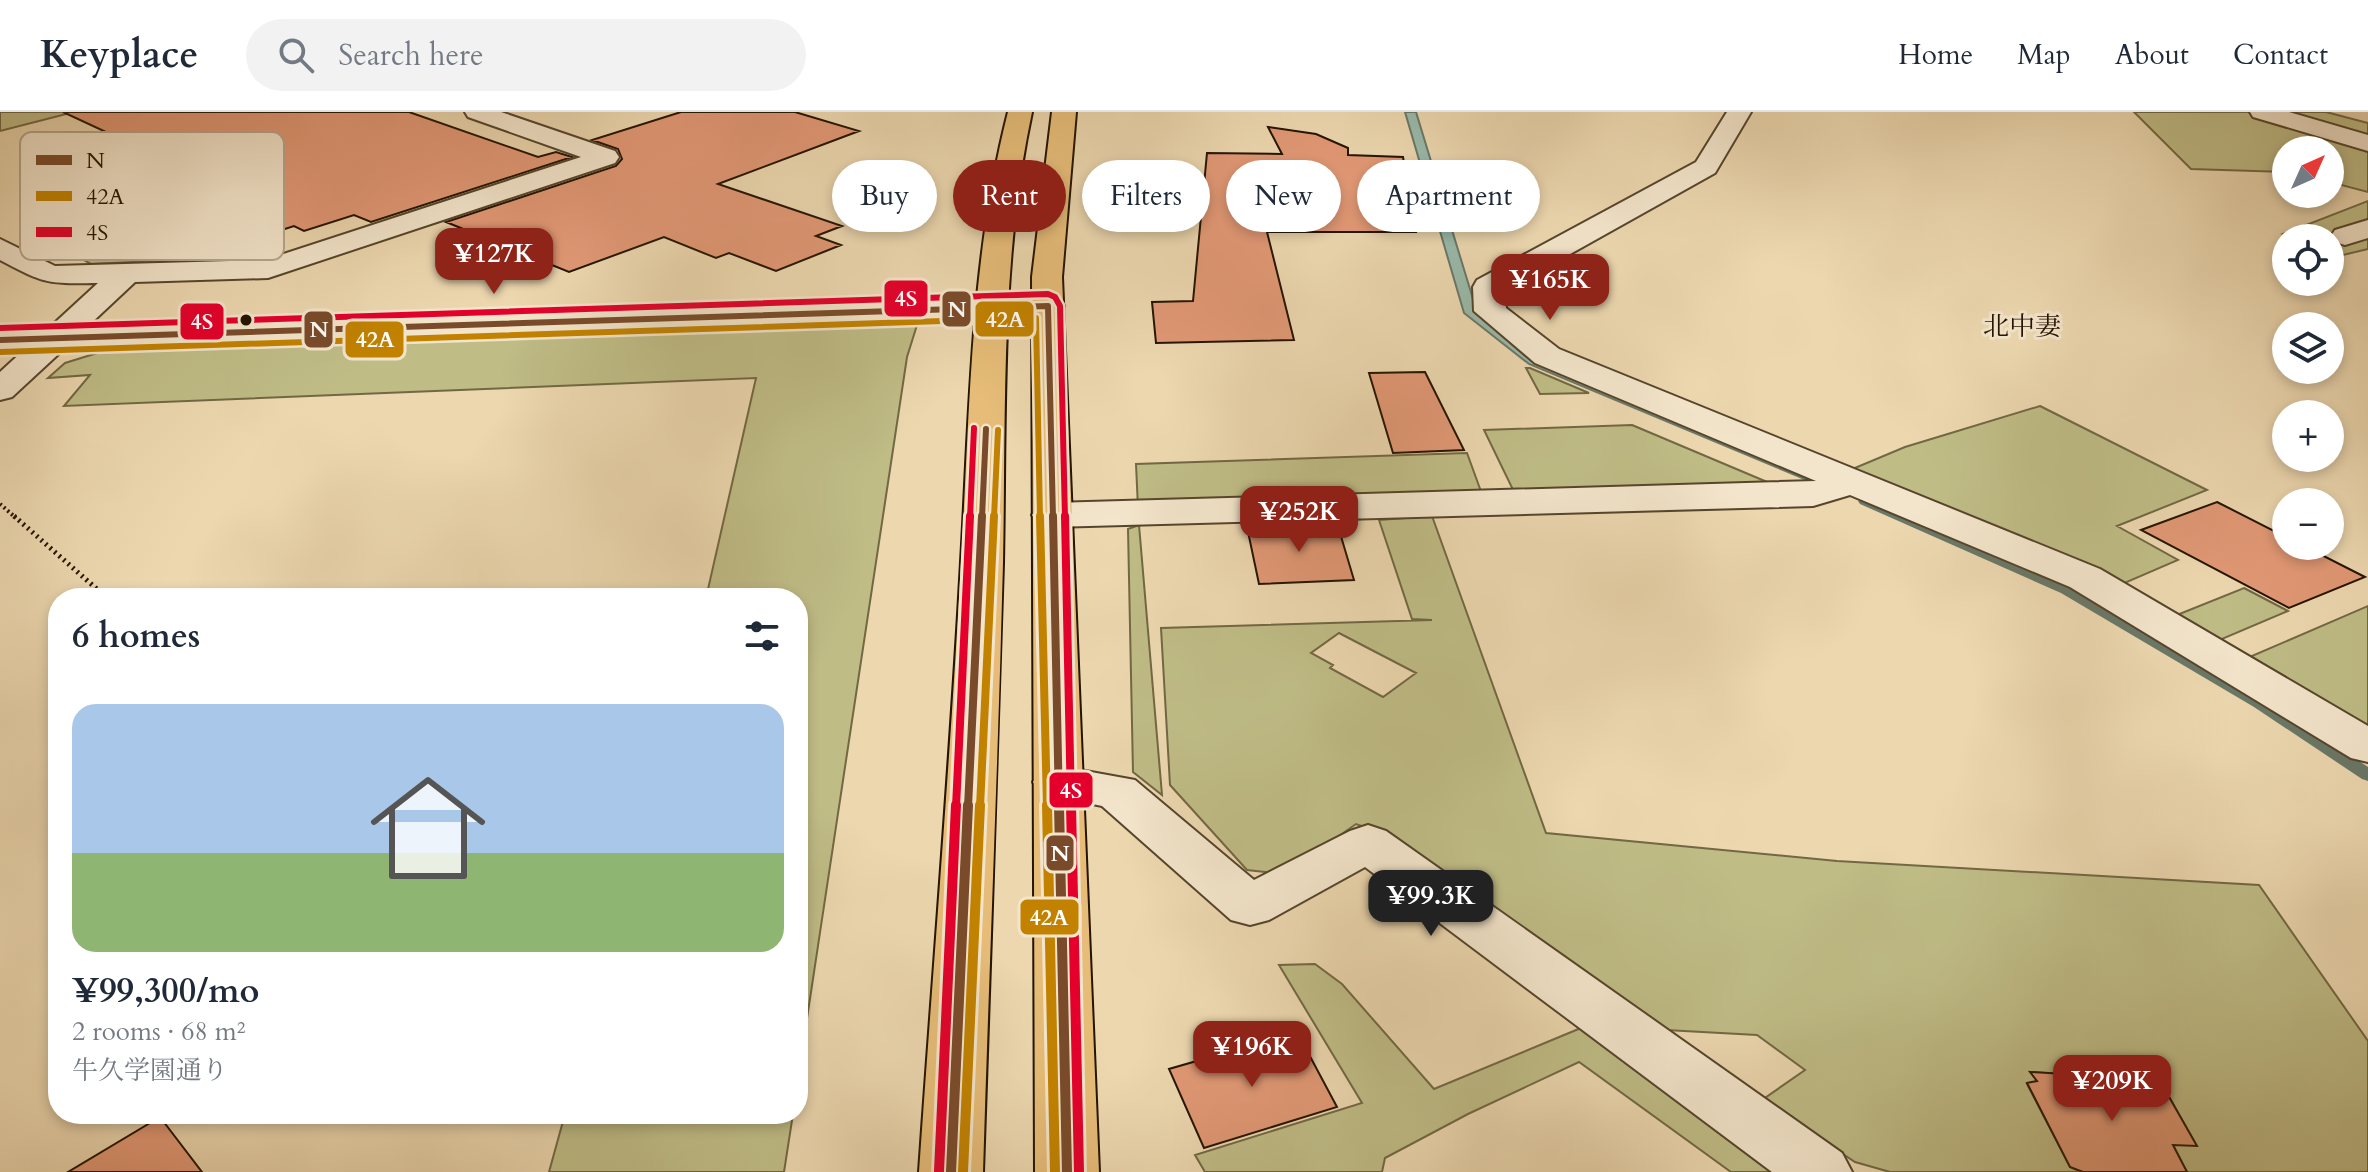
<!DOCTYPE html>
<html lang="en">
<head>
<meta charset="utf-8">
<style>
	:root { --surface:#fff; --page:#f2f2f3; --text:#1f2937; --muted:#747a83; --line:#e0e1e3; --accent:#8f2418 }
	body { margin:0; font-family:Cardo,"Noto Serif JP",serif; background:var(--page); color:var(--text); height:100vh; display:flex; flex-direction:column; font-size:30px; white-space:nowrap }
	* { box-sizing:border-box; margin:0 }
	p { font-size:26px; color:var(--muted) }
	.icon { flex:none; width:44px; height:44px; fill:none; stroke:currentColor; stroke-width:2; stroke-linecap:round; stroke-linejoin:round }
	.map { position:relative; flex:1; overflow:hidden }
	.sheet { position:absolute; left:48px; top:476px; width:760px; height:536px; display:flex; flex-direction:column; background:var(--surface); border-radius:32px; box-shadow:0 4px 12px #0003 }
	.sheet>* { flex:none }
	.top-card { position:absolute; left:832px; top:48px; width:760px; height:72px; display:flex; gap:16px }
	.needle { width:52px; rotate:45deg }
	.fabs { position:absolute; left:2272px; top:24px; display:grid; gap:16px }
	.fabs a { display:grid; place-items:center; width:72px; height:72px; border-radius:50%; background:var(--surface); box-shadow:0 4px 12px #0003; font-size:40px }
	.price { position:absolute; translate:-50% -68px; padding:0 18px; border-radius:16px; background:var(--accent); color:#fff; font-size:26px; line-height:52px; filter:drop-shadow(0 2px 4px #0008) }
	.price::after { content:''; position:absolute; left:50%; top:48px; width:24px; height:18px; margin-left:-12px; background:inherit; clip-path:polygon(0 0,100% 0,50% 100%) }
	.price.active { background:#222; color:#fff }
	ul { padding:0; list-style:none }
	li { display:grid; align-content:center; gap:16px; height:424px; padding:0 24px }
	li+li { border-top:2px solid var(--line) }
	li span { display:grid; place-items:center; height:248px; border-radius:24px; color:#555 }
	li>.icon { margin-inline-start:auto }
	span .icon { width:144px; height:144px; fill:#fffc; stroke-width:1 }
	li b { font-size:34px }
	h2 { display:flex; justify-content:space-between; align-items:center; height:96px; padding:0 24px; font-size:34px }
	.chip { padding:0 28px; border-radius:36px; background:var(--surface); box-shadow:0 4px 12px #0003; font-size:28px; line-height:72px }
	.chip.active { background:var(--accent); color:#fff }
	header { display:flex; align-items:center; gap:48px; box-sizing:border-box; height:112px; padding:0 40px; background:var(--surface); border-bottom:2px solid var(--line) }
	header strong { font-size:38px }
	nav { display:flex; gap:44px; margin-inline-start:auto; font-size:28px }
	.search { width:560px; height:72px; background:var(--page); display:flex; align-items:center; gap:20px; box-sizing:border-box; padding:0 28px; border-radius:44px; color:var(--muted); font-size:30px }
	.map>svg:first-child { display:block }
	.green { fill:#bfbc86; stroke:#726843; stroke-width:2; fill-rule:evenodd }
	.water { fill:#99baab; stroke:#6a7867; stroke-width:2 }
	.lines { fill:none; stroke-linecap:round; stroke-linejoin:round }
	.stream { fill:#6a7867; fill-rule:evenodd }
	.building { fill:#e19875; stroke:#241400; stroke-width:2 }
	.minor-casing { stroke:#56452c; stroke-width:4 }
	.highway-casing { stroke:#241400; stroke-width:4 }
	.path-far1 { stroke:#241400; stroke-width:4; stroke-dasharray:2 3; stroke-linecap:butt }
	.path { stroke:#241400; stroke-width:5; stroke-dasharray:2 4; stroke-linecap:butt }
	.minor { fill:#f3e5cb; fill-rule:evenodd }
	.highway { fill:#e6bc78; fill-rule:evenodd }
	.bus-1-far2-casing { stroke:#f3e5cb; stroke-width:11 }
	.bus-1-far1-casing { stroke:#f3e5cb; stroke-width:14 }
	.bus-1-casing { stroke:#f3e5cb; stroke-width:16 }
	.bus-2-far2-casing { stroke:#f3e5cb; stroke-width:11 }
	.bus-2-far1-casing { stroke:#f3e5cb; stroke-width:14 }
	.bus-2-casing { stroke:#f3e5cb; stroke-width:16 }
	.bus-3-far2-casing { stroke:#f3e5cb; stroke-width:11 }
	.bus-3-far1-casing { stroke:#f3e5cb; stroke-width:14 }
	.bus-3-casing { stroke:#f3e5cb; stroke-width:16 }
	.bus-1-far2 { stroke:#7a4b2a; stroke-width:6 }
	.bus-1-far1 { stroke:#7a4b2a; stroke-width:8 }
	.bus-1 { stroke:#7a4b2a; stroke-width:10 }
	.bus-2-far2 { stroke:#c28200; stroke-width:6 }
	.bus-2-far1 { stroke:#c28200; stroke-width:8 }
	.bus-2 { stroke:#c28200; stroke-width:10 }
	.bus-3-far2 { stroke:#e4002b; stroke-width:6 }
	.bus-3-far1 { stroke:#e4002b; stroke-width:8 }
	.bus-3 { stroke:#e4002b; stroke-width:10 }
	.bus-dot { fill:#241400; stroke:#f3e5cb; stroke-width:3 }
	.labels { text-anchor:middle; dominant-baseline:central; stroke-width:6; stroke-linejoin:round; paint-order:stroke }
	.far-quarter-label { font-size:26px; fill:#241400; stroke:#f3e5cb }
	.key { fill:#f3e5cb; stroke:#b5a68e; stroke-width:2 }
	.key-label { font-size:22px; fill:#241400 }
	.line-badge { stroke:#f3e5cb; stroke-width:3 }
	.badge-label { font-size:22px; text-anchor:middle; font-weight:bold; fill:#fff }
</style>
</head>
<body>
<header>
<strong>Keyplace</strong>
<div class="search"><svg class="icon" aria-label="search" viewBox="0 0 24 24"><circle cx="10" cy="10" r="6"/><path d="M15 15l6 6"/></svg>Search here</div>
<nav><a>Home</a><a>Map</a><a>About</a><a>Contact</a></nav>
</header>
<div class="map">
<svg width="2368" height="1060" viewBox="0 0 2368 1060">
	<rect width="100%" height="100%" fill="#ecd7af"/>
	<filter id="stains"><feTurbulence type="fractalNoise" baseFrequency=".0025" numOctaves="4"/><feColorMatrix values="0 0 0 0 .2 0 0 0 0 .09 0 0 0 0 .02 0 0 0 .5 -.17"/></filter>
	<radialGradient id="worn" r=".72"><stop offset=".6" stop-color="#630" stop-opacity="0"/><stop offset="1" stop-color="#630" stop-opacity=".3"/></radialGradient>
	<path class="green" d="M0 0H74L0 19Z
		M2134 0H2249L2368 35V80L2330 70V38H2286V60L2191 57Z
		M2272 0H2326L2368 11V28Z
		M2368 89V109L2332 121 2354 129 2368 124V137L2343 143 2330 138V126H2295L2283 122Z
		M100 101 195 147 91 152 44 126 61 113Z
		M917 213 907 245 798 966V486H706L756 266 64 294 90 263 48 266 65 251 107 238Z
		M1526 256H1530L1589 281 1540 282Z
		M2040 294 2207 378 2117 414 2178 448 2120 473 1850 358 1905 335Z
		M1632 313 1779 375 1516 384 1484 318Z
		M1467 341 1483 385 1138 396 1136 352Z
		M1432 404 1546 721 1837 749 2259 773 2368 929V1060H2187L2173 1033H2196L2164 976 2138 973 2130 966 2031 960 2037 969 2027 972 2070 1055 2081 1060H1890L1855 1050 1762 988 1805 958 1757 923 1666 918 1379 720 1356 712 1285 762 1247 758 1170 673 1161 516 1432 508 1412 507 1379 408ZM1339 521 1416 561 1383 585 1330 556 1333 553 1311 541Z
		M1139 413 1162 683 1133 660 1128 417Z
		M2244 476 2288 499 2215 530 2172 505Z
		M2368 494V621L2245 547Z
		M1315 852 1342 872 1434 977 1581 916 1780 1060H1731L1579 950 1468 1002 1385 1046 1382 1060H1205L1195 1043 1362 991 1279 853Z
		M565 1002H793L784 1060H549Z"/>
	<path class="water" d="M1405 0H1416L1477 200 1818 364 1812 370 1529 252 1464 201Z"/>
	<g class="lines">
		<path class="stream" d="M1865 385 2071 475 2266 587 2368 655V669L2362 667 2254 595 2061 481 1860 392 1858 389Z"/>
	</g>
	<path class="building" d="M63 0H409L538 45 556 40 572 45 371 110 354 103 304 119 294 114 198 145 111 103 218 72Z
		M681 0H795L859 19 718 72 842 114 816 124 841 133 776 159 729 141 716 146 664 125 569 160 446 110 616 54 622 47 618 37 592 28Z
		M1268 15 1316 22 1348 36V43L1403 45 1416 120H1267L1294 228 1156 231 1152 190 1193 189 1207 41 1282 42Z
		M1425 260 1464 338 1393 341 1369 261Z
		M2217 390 2286 425V434H2304L2365 465 2289 496 2141 418Z
		M1337 411 1354 468 1259 472 1247 415Z
		M1297 920 1337 995 1204 1036 1169 957Z
		M2030 960 2130 966 2138 973 2164 976 2197 1034 2173 1033 2187 1060H2083L2070 1055 2027 971 2037 969Z
		M160 1005 202 1060H68Z"/>
	<g class="lines">
		<g class="minor-casing">
			<path id="minor" d="M465 0H501L615 39 619 45 615 51 268 166 135 170 87 215 1048 185 1059 187 1064 194 1059 201 1048 203 65 236 12 285 0 288V260L25 237 0 238V218L48 217 98 171C48 172 45 172 0 148V127L55 154 265 148 581 45 468 5Z
				M1727 0H1751L1715 61 1504 179 1506 196 1559 237 2100 457 2368 614V650L2351 646 2070 475 1850 383 1813 394 1052 415 1038 411 1032 403 1038 395 1052 391 1816 369 1535 251 1474 199 1473 175 1477 168 1696 50Z
				M2250 0H2289L2368 23V39L2253 5Z
				M2368 108V126L2345 133 2335 130 2331 124 2335 118Z
				M1058 654 1135 668 1254 768 1350 719 1368 713 1386 719 1842 1041 1852 1060H1772L1365 755 1269 808 1250 813 1231 808 1102 694 1041 681 1033 670 1041 659Z"/>
		</g>
		<g class="highway-casing">
			<path id="highway" d="M1008 0H1032C1000 149 1006 299 1003 451 998 654 989 857 983 1060H919C933 857 950 654 961 450 970 298 970 149 1008 0Z
				M1052 0H1076L1062 165 1099 1060H1035L1032 165Z"/>
		</g>
		<path class="path-far1" d="M0 392 16 406"/>
		<path class="path" d="M14 404 107 486"/>
		<use href="#minor" class="minor"/>
		<use href="#highway" class="highway"/>
		<g class="bus-1-far2-casing">
			<path id="bus-1-far2" d="M0 228 1048 194 1053 406
				M982 406 986 317"/>
		</g>
		<g class="bus-1-far1-casing">
			<path id="bus-1-far1" d="M1053 404 1059 695
				M968 695 982 404"/>
		</g>
		<g class="bus-1-casing">
			<path id="bus-1" d="M1059 693 1067 1060
				M951 1060 968 693"/>
		</g>
		<g class="bus-2-far2-casing">
			<path id="bus-2-far2" d="M0 240 1036 206 1040 406
				M994 406 998 318"/>
		</g>
		<g class="bus-2-far1-casing">
			<path id="bus-2-far1" d="M1040 404 1047 695
				M980 695 994 404"/>
		</g>
		<g class="bus-2-casing">
			<path id="bus-2" d="M1047 693 1055 1060
				M963 1060 980 693"/>
		</g>
		<g class="bus-3-far2-casing">
			<path id="bus-3-far2" d="M0 216 1048 182 1055 185 1060 194 1065 406
				M970 406 974 316"/>
		</g>
		<g class="bus-3-far1-casing">
			<path id="bus-3-far1" d="M1065 404 1071 695
				M956 695 970 404"/>
		</g>
		<g class="bus-3-casing">
			<path id="bus-3" d="M1071 693 1079 1060
				M939 1059 956 693"/>
		</g>
		<use href="#bus-1-far2" class="bus-1-far2"/>
		<use href="#bus-1-far1" class="bus-1-far1"/>
		<use href="#bus-1" class="bus-1"/>
		<use href="#bus-2-far2" class="bus-2-far2"/>
		<use href="#bus-2-far1" class="bus-2-far1"/>
		<use href="#bus-2" class="bus-2"/>
		<use href="#bus-3-far2" class="bus-3-far2"/>
		<use href="#bus-3-far1" class="bus-3-far1"/>
		<use href="#bus-3" class="bus-3"/>
	</g>
	<circle class="bus-dot" cx="246" cy="208" r="7"/>
	<g class="labels">
		<g class="far-quarter-label">
			<text x="2022" y="214">北中妻</text>
		</g>
	</g>
	<rect x="20" y="20" width="264" height="128" rx="12" class="key"/>
	<rect x="36" y="43" width="36" height="10" fill="#7a4b2a"/>
	<rect x="36" y="79" width="36" height="10" fill="#c28200"/>
	<rect x="36" y="115" width="36" height="10" fill="#e4002b"/>
	<g class="key-label">
		<text x="86" y="56">N</text>
		<text x="86" y="92">42A</text>
		<text x="86" y="128">4S</text>
	</g>
	<g class="line-badge">
		<rect x="883" y="167" width="46" height="39" rx="8" fill="#e4002b"/>
		<rect x="941" y="178" width="31" height="38" rx="8" fill="#7a4b2a"/>
		<rect x="974" y="188" width="61" height="38" rx="8" fill="#c28200"/>
		<rect x="179" y="190" width="46" height="39" rx="8" fill="#e4002b"/>
		<rect x="303" y="198" width="31" height="39" rx="8" fill="#7a4b2a"/>
		<rect x="344" y="208" width="61" height="39" rx="8" fill="#c28200"/>
		<rect x="1048" y="659" width="46" height="38" rx="8" fill="#e4002b"/>
		<rect x="1045" y="722" width="30" height="38" rx="8" fill="#7a4b2a"/>
		<rect x="1019" y="786" width="61" height="38" rx="8" fill="#c28200"/>
	</g>
	<g class="badge-label">
		<text x="906" y="194">4S</text>
		<text x="957" y="205">N</text>
		<text x="1005" y="215">42A</text>
		<text x="202" y="217">4S</text>
		<text x="319" y="225">N</text>
		<text x="375" y="235">42A</text>
		<text x="1071" y="686">4S</text>
		<text x="1060" y="749">N</text>
		<text x="1049" y="813">42A</text>
	</g>
	<rect width="100%" height="100%" filter="url(#stains)"/>
	<rect width="100%" height="100%" fill="url(#worn)"/>
</svg>
<div class="fabs">
<a><svg class="needle" viewBox="-14 -14 28 28"><path d="M0-13l5 13h-10z" fill="#e53935"/><path d="M0 13l5-13h-10z" fill="#747a83"/></svg></a>
<a><svg class="icon" aria-label="locate" viewBox="0 0 24 24"><circle cx="12" cy="12" r="6"/><path d="M12 2v4M12 18v4M2 12h4M18 12h4"/></svg></a>
<a><svg class="icon" aria-label="layers" viewBox="0 0 24 24"><path d="M12 4l9 5-9 5-9-5zM3 14l9 5 9-5"/></svg></a>
<a>+</a>
<a>−</a>
</div>
<b class="price" style="left:494px;top:184px">¥127K</b>
<b class="price" style="left:1550px;top:210px">¥165K</b>
<b class="price" style="left:1299px;top:442px">¥252K</b>
<b class="price active" style="left:1431px;top:826px">¥99.3K</b>
<b class="price" style="left:1252px;top:977px">¥196K</b>
<b class="price" style="left:2112px;top:1011px">¥209K</b>
<div class="top-card">
<a class="chip">Buy</a>
<a class="chip active">Rent</a>
<a class="chip">Filters</a>
<a class="chip">New</a>
<a class="chip">Apartment</a>
</div>
<section class="sheet">
<h2>6 homes<svg class="icon" aria-label="filters" viewBox="0 0 24 24"><path d="M4 7h16M4 17h16"/><circle cx="9" cy="7" r="2"/><circle cx="15" cy="17" r="2"/></svg></h2>
<ul>
<li><span style="background:linear-gradient(#a9c7e8 60%,#8fb573 0)"><svg class="icon" aria-label="home" viewBox="0 0 24 24"><path d="M3 11l9-7 9 7M6 9v11h12V9"/></svg></span><div><b>¥99,300/mo</b><p>2 rooms · 68 m²</p><p>牛久学園通り</p></div></li>
</ul>
</section>
</div>
</body>
</html>
